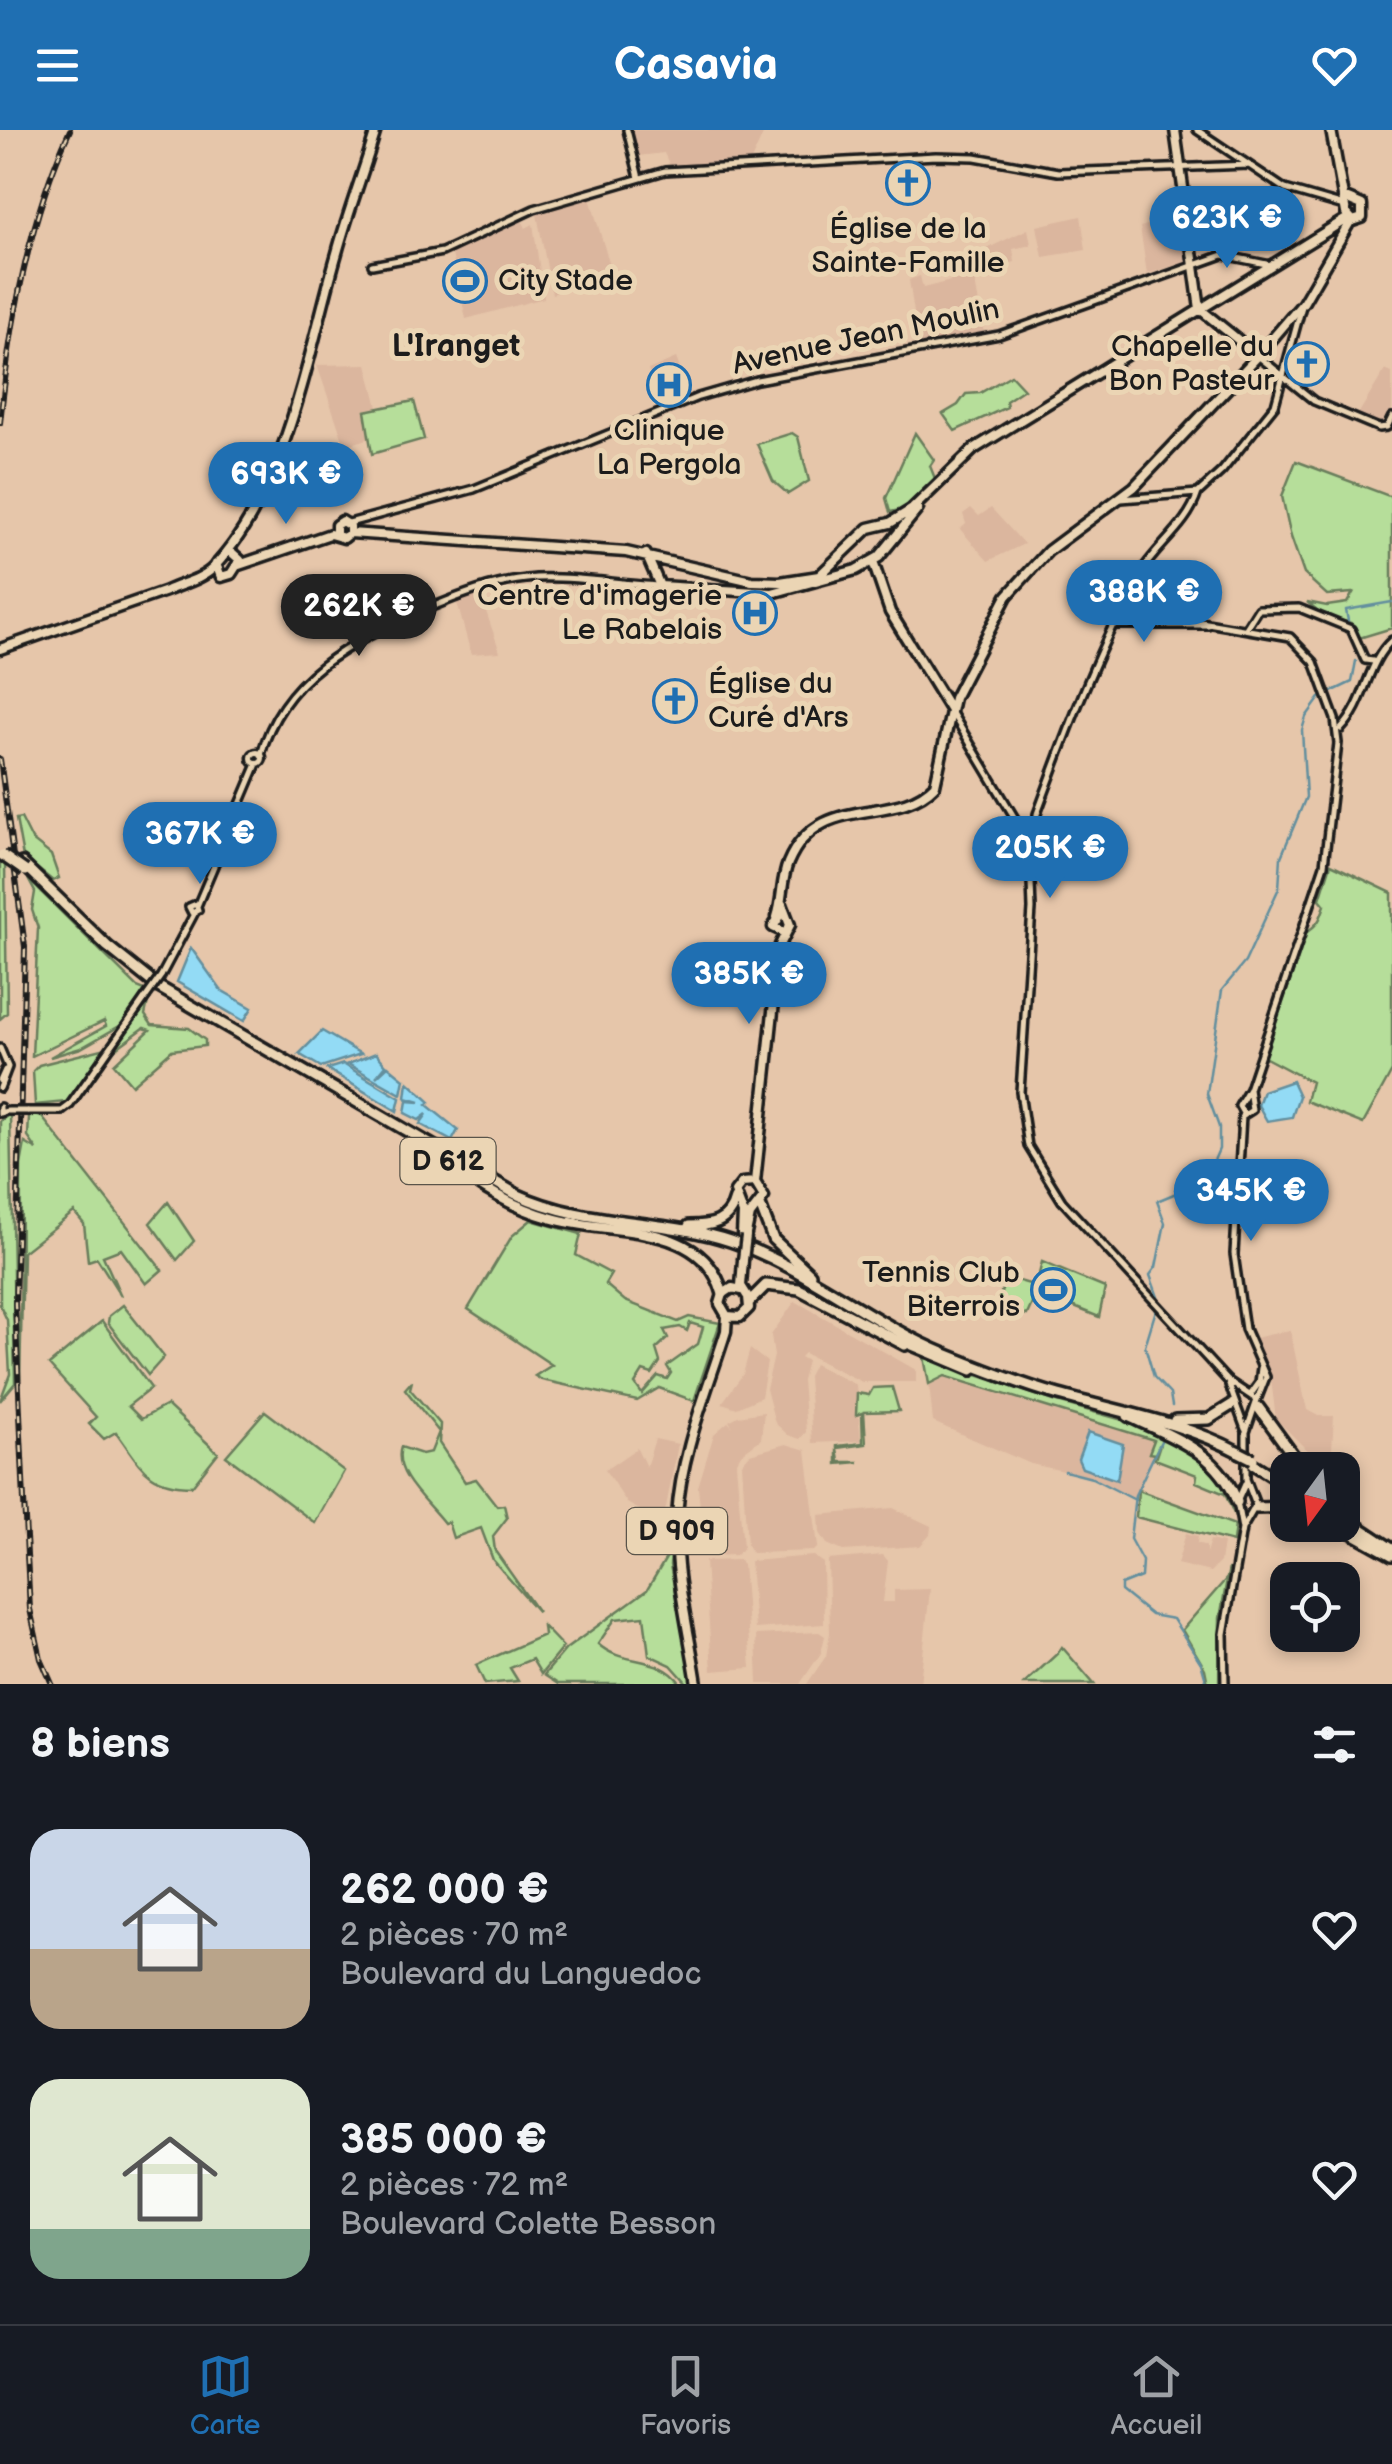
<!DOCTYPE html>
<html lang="fr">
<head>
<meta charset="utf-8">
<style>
	:root { --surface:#171b24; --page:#20242c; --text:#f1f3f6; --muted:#9ea1a6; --line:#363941; --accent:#1f6fb2 }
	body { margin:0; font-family:"Balsamiq Sans",sans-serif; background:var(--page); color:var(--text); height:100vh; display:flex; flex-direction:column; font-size:38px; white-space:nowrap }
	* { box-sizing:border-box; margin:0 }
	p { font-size:32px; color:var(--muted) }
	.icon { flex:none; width:55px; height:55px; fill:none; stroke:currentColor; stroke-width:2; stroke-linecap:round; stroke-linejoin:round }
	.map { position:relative; height:1554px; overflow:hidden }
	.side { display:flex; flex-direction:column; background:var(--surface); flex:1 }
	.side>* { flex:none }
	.needle { width:65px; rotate:195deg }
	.fabs { position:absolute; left:1270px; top:1322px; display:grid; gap:20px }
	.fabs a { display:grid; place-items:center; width:90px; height:90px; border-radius:20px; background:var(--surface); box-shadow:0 5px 15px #0003; font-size:50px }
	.price { position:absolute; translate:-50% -85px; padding:0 22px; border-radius:35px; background:var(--accent); color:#fff; font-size:32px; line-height:65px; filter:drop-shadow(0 2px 5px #0008) }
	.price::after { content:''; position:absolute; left:50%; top:60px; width:30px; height:22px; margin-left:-15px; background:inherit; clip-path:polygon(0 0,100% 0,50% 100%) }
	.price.selected { background:#222; color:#fff }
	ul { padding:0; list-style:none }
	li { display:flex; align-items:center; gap:30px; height:250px; padding:0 30px }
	li span { display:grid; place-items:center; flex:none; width:280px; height:200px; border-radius:30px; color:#555 }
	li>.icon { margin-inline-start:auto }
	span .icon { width:120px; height:120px; fill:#fffc; stroke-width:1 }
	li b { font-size:42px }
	h2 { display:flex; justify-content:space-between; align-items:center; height:120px; padding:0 30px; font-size:42px }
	header { display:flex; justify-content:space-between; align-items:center; height:130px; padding:0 30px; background:var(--accent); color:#fff; font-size:45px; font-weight:600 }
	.tab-bar { display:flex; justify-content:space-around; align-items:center; height:140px; border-top:2px solid var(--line); background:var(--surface); font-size:28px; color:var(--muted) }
	.tab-bar a { display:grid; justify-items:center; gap:5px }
	.tab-bar .selected { color:var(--accent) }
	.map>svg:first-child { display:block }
	.built { fill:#dbb69e }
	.green { fill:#b6de9a; stroke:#697d5b; stroke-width:2.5; fill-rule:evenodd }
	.water { fill:#93dbf5; stroke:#638f9e; stroke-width:2.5 }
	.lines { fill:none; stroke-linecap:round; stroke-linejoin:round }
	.stream { stroke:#638f9e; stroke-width:2.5 }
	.minor-casing { stroke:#1c1c1c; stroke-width:12 }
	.major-casing { stroke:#1c1c1c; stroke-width:15 }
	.highway-casing { stroke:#1c1c1c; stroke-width:16 }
	.minor { stroke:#ebd5b4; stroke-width:5 }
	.major { stroke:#ebd5b4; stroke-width:8 }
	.highway { stroke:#ebd5b4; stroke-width:9 }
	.rail-casing { stroke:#1c1c1c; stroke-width:6 }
	.rail { stroke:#ebd5b4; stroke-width:2.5; stroke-dasharray:8; stroke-linecap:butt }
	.minor-bridge-casing { stroke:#1c1c1c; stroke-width:12; stroke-linecap:butt }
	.major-bridge-casing { stroke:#1c1c1c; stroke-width:15; stroke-linecap:butt }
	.highway-bridge-casing { stroke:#1c1c1c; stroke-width:16; stroke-linecap:butt }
	.minor-bridge { stroke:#ebd5b4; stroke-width:5 }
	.major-bridge { stroke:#ebd5b4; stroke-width:8 }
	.highway-bridge { stroke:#ebd5b4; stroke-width:9 }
	.labels { text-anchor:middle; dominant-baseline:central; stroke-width:10; stroke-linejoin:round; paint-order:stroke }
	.shield { fill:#ebd5b4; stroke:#5a544a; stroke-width:2.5 }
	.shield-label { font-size:28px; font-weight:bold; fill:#1c1c1c }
	.poi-label { font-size:30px; fill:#1c1c1c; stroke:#ebd5b4; text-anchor:end }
	.street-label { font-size:30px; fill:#1c1c1c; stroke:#ebd5b4 }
	.neighbourhood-label { font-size:32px; font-weight:bold; fill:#1c1c1c; stroke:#ebd5b4 }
</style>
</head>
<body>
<header><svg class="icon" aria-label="menu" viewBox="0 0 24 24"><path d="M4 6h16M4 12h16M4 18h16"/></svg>Casavia<svg class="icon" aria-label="heart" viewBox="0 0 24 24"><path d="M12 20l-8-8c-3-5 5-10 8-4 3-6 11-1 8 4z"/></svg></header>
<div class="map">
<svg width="1392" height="1554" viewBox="0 0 1392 1554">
	<rect width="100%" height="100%" fill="#e6c6aa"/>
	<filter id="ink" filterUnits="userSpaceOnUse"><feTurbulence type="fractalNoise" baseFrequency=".01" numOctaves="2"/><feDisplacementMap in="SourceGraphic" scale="20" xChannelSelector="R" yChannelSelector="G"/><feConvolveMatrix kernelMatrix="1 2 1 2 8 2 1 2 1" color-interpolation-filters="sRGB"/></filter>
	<g filter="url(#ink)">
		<path class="built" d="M632 0H765L751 31 670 36 664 23 638 26Z
			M590 68 612 143 552 164 537 84Z
			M1183 85 1190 131 1147 144 1140 97Z
			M1081 86 1086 120 1043 127 1037 96Z
			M522 90 526 98 533 94 544 168 466 189 452 124Z
			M1028 99 1031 115 1013 119 1015 132 981 139 978 123Z
			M974 145 984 204 919 215 909 150 920 146 923 158Z
			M676 228 690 265 661 278 648 240Z
			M367 234 378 277 364 280 371 308 345 316 317 235Z
			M1385 240 1392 243V283L1385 296 1357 286Z
			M971 378 979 386 991 378 1024 414 988 431 960 399 966 394 963 384Z
			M479 461 500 522 471 524 456 469Z
			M795 1171 916 1240V1252H862L804 1223 800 1227 807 1231 802 1250 806 1302 800 1309 788 1305 775 1293 766 1259 774 1226 771 1205Z
			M1290 1200 1307 1280 1318 1286H1334L1331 1337H1324L1276 1289 1270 1241 1255 1208Z
			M750 1219 767 1232 761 1267 737 1278 722 1273 743 1244Z
			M814 1234 856 1255 861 1311 812 1313 808 1246Z
			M944 1246 1154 1310 1149 1323 1155 1324 1135 1369 1092 1347 1031 1334 933 1292 929 1254Z
			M764 1282 761 1309 741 1324 736 1333 743 1418 736 1425 705 1426 698 1357 714 1304 728 1292 733 1297 729 1291 738 1286Z
			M655 1309 678 1314 663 1393 627 1373 605 1340 637 1318 646 1337Z
			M786 1314 806 1320 818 1417 814 1421 752 1423 747 1415 742 1333 750 1324Z
			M893 1378 931 1396 930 1405 920 1416 843 1421 827 1414 820 1403 819 1385Z
			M1186 1403 1198 1406 1197 1413 1206 1416V1423L1210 1410 1223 1413 1220 1432 1210 1442 1177 1434Z
			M883 1425 888 1431 883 1472H894V1460L930 1459 920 1554H807L826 1526 830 1503 828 1430Z
			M813 1426 823 1433 824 1494 755 1499 750 1431Z
			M705 1431 739 1430 743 1434 751 1538 712 1541Z
			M819 1502 825 1506 821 1523 800 1554H758L756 1505Z"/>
		<path class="green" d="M1011 245 1024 259 1006 271 1007 277 955 301 943 284 958 275 966 264 980 263Z
			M414 271 424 309 372 324 365 281Z
			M792 303 798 307 809 351 788 364 773 351 757 314Z
			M915 303 934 330 930 336 936 351 910 378 890 382 886 368Z
			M1296 331 1392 367V498L1356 509 1351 493 1326 487 1307 472 1327 476 1347 473 1353 463 1327 465 1304 444 1291 407 1282 366Z
			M21 688 32 710 51 725 59 748 53 751 23 727 16 689Z
			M0 730 5 733 7 883 0 889Z
			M1331 734 1392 763V941L1363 994 1306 971 1311 952 1264 927 1307 802C1319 793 1320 790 1325 775L1320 769Z
			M28 749 137 857 145 860 123 894 81 918 50 927 106 896 104 891 32 926 38 798 32 780 35 762Z
			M149 867 145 885 152 895 189 898 205 910V916L172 920 132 955 114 934 150 900 144 898 114 920Z
			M106 918 66 972 35 975 33 941 39 935Z
			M10 984 15 1253 0 1271 10 1244 7 1190 0 1175V991Z
			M35 985 42 987 162 1140 146 1154 121 1119 103 1126 121 1166 97 1128 88 1131 84 1094 74 1082 23 1122 20 1249 21 1035 25 1013 37 1020 28 1007 29 987Z
			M168 1072 194 1111 177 1130 150 1093Z
			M531 1090 581 1104 576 1125 611 1144 605 1154 625 1171 678 1192 689 1187 720 1193 694 1271 659 1258 637 1271 542 1250 535 1246 552 1235 468 1179 512 1106ZM690 1193 703 1197 698 1214 667 1236 671 1243 667 1249 658 1246 642 1264 635 1254 643 1241 652 1244 660 1232 656 1219 668 1208 664 1200 680 1197 687 1201Z
			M1042 1132 1105 1158 1099 1187 1037 1162 1027 1185 997 1175 1006 1147 1036 1156Z
			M123 1175 164 1227 148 1245 108 1193 109 1186Z
			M102 1191 151 1258 128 1276 141 1289 167 1275 218 1323 192 1356C147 1356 141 1336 116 1302L104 1309 89 1294 96 1287 49 1235Z
			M924 1227 1054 1271 1159 1300 1176 1307 1206 1333 1231 1362 1240 1397 1225 1364 1196 1352 1197 1345 1155 1329 1160 1314 1155 1324 1149 1323 1154 1310 945 1246 929 1254Z
			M412 1251 410 1259 440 1294 439 1313 465 1352 476 1349 497 1376 504 1375 507 1388 493 1406 495 1421 538 1482 493 1430 481 1398 453 1408 448 1392 444 1393C429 1373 392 1344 401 1317L422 1324 431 1322 439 1302 405 1259Z
			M892 1257 899 1281 864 1282 866 1314 837 1318 839 1332H859L837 1334V1316L863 1313 862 1283 856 1285 857 1263 869 1265 873 1258Z
			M265 1281 344 1341 315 1393 226 1326Z
			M1138 1360 1235 1395 1233 1412 1136 1387Z
			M672 1418 670 1435 693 1554H688L671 1535 649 1525 644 1486 615 1489 598 1514C623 1537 659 1523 681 1554H558L544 1545 566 1519 647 1460Z
			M1229 1438 1220 1488 1219 1554H1208L1205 1539 1182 1500 1227 1448Z
			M543 1496 563 1517 541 1544 532 1529 510 1538 518 1551 485 1554 476 1535 544 1505Z
			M1062 1517 1094 1554H1024L1058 1523Z"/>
		<path class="water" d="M191 818 221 860 252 878 244 891 177 852Z
			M322 901 361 924 321 937 299 924Z
			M376 923 386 935 376 947 388 936 404 949 401 964 348 934Z
			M343 934 400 968 397 981 327 939Z
			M1292 951 1299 966 1292 987 1267 991 1258 975 1263 961Z
			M408 952 430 972 427 975 458 1000 452 1011 420 994 427 984 419 990 405 983 407 971 420 972 406 968Z
			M1088 1302 1123 1314 1117 1350 1082 1338 1078 1329Z"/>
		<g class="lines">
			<path class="stream" d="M1348 491 1346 480 1392 472
				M1329 563 1352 552 1356 531
				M1172 1276 1170 1264 1154 1247 1145 1216 1159 1170 1150 1145 1156 1137 1165 1093 1157 1071 1205 1051 1219 1019V997L1207 964 1222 860 1245 832 1279 758 1281 727 1306 667 1302 600 1306 587 1322 565
				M1161 1311 1135 1365 1130 1409 1142 1431 1141 1447 1121 1455V1461L1151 1485 1173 1489 1201 1533 1207 1554
				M1065 1341 1092 1348 1135 1370
				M1226 1513 1230 1485
				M1227 1541 1229 1554"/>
			<g class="minor-casing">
				<path id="minor" d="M627 0 639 48
					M1197 0 1285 59 1344 76
					M372 135 442 122 534 79 665 41 936 26 975 27 1058 42 1249 35
					M1258 226 1314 271 1379 298 1387 297 1392 287
					M1121 369 1198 363 1222 341 1275 275 1302 176
					M349 393 474 359 698 267 757 250 999 205 1223 125 1271 135
					M1124 479 1290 507 1314 532 1335 589 1338 613 1324 735 1249 959 1239 976 1244 985 1252 980 1249 959
					M1116 495H1208
					M1246 498 1258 479 1299 478 1351 499 1365 530 1373 531
					M952 583 1016 690 1030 725 1032 779 1020 962 1028 1016 1062 1071 1227 1250 1257 1270 1246 1302V1349L1256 1375 1242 1399
					M1341 599C1367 572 1366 533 1392 510
					M251.5 628a5.5 5.5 0 1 1 11 0a5.5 5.5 0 1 1-11 0Z
					M261 625C282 546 352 512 420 482 458 466 494 451 536 448 576 446 618 454 658 456
					M1030 725 1037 710V684C1066 605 1096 523 1136 450 1153 418 1187 398 1198 363
					M196 774 198 780 192 783 189 777Z
					M197 776 257 634
					M161 846 194 784
					M0 918 8 937 0 958
					M0 951 5 940
					M0 977V983L6 981
					M27 981H62L70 975 146 867
					M1242 986 1234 1124 1245 1199 1266 1247 1257 1270
					M1229 1255 1245 1299
					M1251 1264 1259 1253 1261 1238
					M1225 1554 1224 1504 1242 1399 1237 1372 1246 1352"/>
			</g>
			<g class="major-casing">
				<path id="major" d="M1175 0 1200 179
					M1331 0 1346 83 1353 91 1362 88V75L1343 67
					M1200 179 1258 226
					M258 376 272 349
					M890 393 911 380 974 319 1348 88
					M336 405V395L342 391 350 396V403
					M646 424 660 456 772 463 856 440
					M873 432 890 482 951 581
					M216 434 221 447 231 444 240 430 229 420
					M239 435 330 404 344 408 350 403 626 422 752 451 780 452 819 446 869 398 890 393
					M856 440 879 427 918 379
					M166 461C181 454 201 450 213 438 287 361 308 223 337 123 348 82 364 41 376 0
					M0 519 166 461
					M780 786 773 797 784 802
					M777 787C783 769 781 750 788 733 818 661 895 697 935 655L954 568 1007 466 1048 421 1134 357 1256 228 1303 173 1351 90
					M755 1052 780 815 790 795 782 774
					M746 1104 750 1085 764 1067 755 1052
					M742 1105 743 1083 735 1062 742 1053 755 1052
					M742 1160 732 1158 723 1164 720 1174 727 1186 740 1187 749 1178 748 1167 741 1156 743 1130
					M697 1554C689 1499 673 1442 677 1386 681 1322 707 1262 726 1201L727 1186"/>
			</g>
			<g class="highway-casing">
				<path id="highway" d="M22 733 107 816 157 856 516 1064C584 1096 660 1088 730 1111 807 1137 870 1193 945 1224 982 1239 1020 1254 1059 1265 1121 1282 1182 1292 1239 1322
					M450 1032C478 1057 515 1078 551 1088 611 1106 702 1089 723 1164
					M760 1075 773 1109 810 1144
					M689 1096C711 1096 729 1093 735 1069
					M750 1171 766 1155 799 1159 905 1215
					M903 1211 972 1240
					M1258 1277 1304 1340
					M1128 1286C1170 1306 1220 1322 1237 1372
					M1175 1290 1209 1289 1233 1274
					M1253 1334 1288 1356
					M1256 1378 1288 1377
					M1342 1386 1392 1419
					M1338 1395 1392 1425"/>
			</g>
			<use href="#minor" class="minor"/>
			<use href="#major" class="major"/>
			<use href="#highway" class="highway"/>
			<g class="rail-casing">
				<path id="rail" d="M0 293C10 196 28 89 70 0
					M0 629 25 817 15 1174 24 1371 30 1479 41 1529 52 1554"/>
			</g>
			<use href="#rail" class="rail"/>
			<g class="minor-bridge-casing">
				<path id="minor-bridge" d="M146 867 161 846
					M8 981H27"/>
			</g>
			<g class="major-bridge-casing">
				<path id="major-bridge" d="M743 1130 746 1106"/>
			</g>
			<g class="highway-bridge-casing">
				<path id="highway-bridge" d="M2 725 25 741
					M1239 1322 1253 1329"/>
			</g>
			<use href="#minor-bridge" class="minor-bridge"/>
			<use href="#major-bridge" class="major-bridge"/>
			<use href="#highway-bridge" class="highway-bridge"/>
		</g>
	</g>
	<defs>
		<g id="church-ring" transform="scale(2.25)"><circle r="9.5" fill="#ebd5b4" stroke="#1f6fb2" stroke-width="1.5"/><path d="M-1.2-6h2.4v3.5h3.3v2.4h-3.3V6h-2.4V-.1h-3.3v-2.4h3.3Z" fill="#1f6fb2"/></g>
		<g id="stadium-ring" transform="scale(2.25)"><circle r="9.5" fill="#ebd5b4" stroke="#1f6fb2" stroke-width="1.5"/><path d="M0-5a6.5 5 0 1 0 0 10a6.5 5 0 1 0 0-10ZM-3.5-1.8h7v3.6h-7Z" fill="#1f6fb2"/></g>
		<g id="hospital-ring" transform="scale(2.25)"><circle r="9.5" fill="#ebd5b4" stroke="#1f6fb2" stroke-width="1.5"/><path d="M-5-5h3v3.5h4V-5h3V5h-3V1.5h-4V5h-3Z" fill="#1f6fb2"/></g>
	</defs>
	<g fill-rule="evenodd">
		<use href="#church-ring" x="908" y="53"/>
		<use href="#stadium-ring" x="465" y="151"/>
		<use href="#church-ring" x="1307" y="234"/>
		<use href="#hospital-ring" x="669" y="255"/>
		<use href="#hospital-ring" x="755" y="483"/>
		<use href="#church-ring" x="675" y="571"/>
		<use href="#stadium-ring" x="1053" y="1160"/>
	</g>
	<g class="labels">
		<g class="shield">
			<rect x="400.5" y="1008" width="95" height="46" rx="8"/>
			<rect x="627" y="1378" width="100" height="46" rx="8"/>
		</g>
		<g class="shield-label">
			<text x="448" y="1031">D 612</text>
			<text x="677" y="1401">D 909</text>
		</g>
		<g class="poi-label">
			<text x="908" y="99" text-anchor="middle">Église de la<tspan x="908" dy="34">Sainte-Famille</tspan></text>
			<text x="498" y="151" text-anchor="start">City Stade</text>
			<text x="1274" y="217">Chapelle du<tspan x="1274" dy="34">Bon Pasteur</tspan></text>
			<text x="669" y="301" text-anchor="middle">Clinique<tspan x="669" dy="34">La Pergola</tspan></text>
			<text x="722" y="466">Centre d'imagerie<tspan x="722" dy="34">Le Rabelais</tspan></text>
			<text x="708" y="554" text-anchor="start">Église du<tspan x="708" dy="34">Curé d'Ars</tspan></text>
			<text x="1020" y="1143">Tennis Club<tspan x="1020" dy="34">Biterrois</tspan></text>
		</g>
		<g class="street-label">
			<text transform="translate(866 207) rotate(-12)">Avenue Jean Moulin</text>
		</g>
		<g class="neighbourhood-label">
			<text x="456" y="216">L'Iranget</text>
		</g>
	</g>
</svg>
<div class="fabs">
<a><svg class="needle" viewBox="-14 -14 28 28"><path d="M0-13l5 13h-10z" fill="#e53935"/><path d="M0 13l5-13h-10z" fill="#9ea1a6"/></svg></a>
<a><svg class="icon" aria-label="locate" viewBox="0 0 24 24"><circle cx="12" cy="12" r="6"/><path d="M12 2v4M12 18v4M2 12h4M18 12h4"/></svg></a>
</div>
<b class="price" style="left:1227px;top:141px">623K €</b>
<b class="price" style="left:286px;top:397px">693K €</b>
<b class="price" style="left:1144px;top:515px">388K €</b>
<b class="price selected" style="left:359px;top:529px">262K €</b>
<b class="price" style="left:200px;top:757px">367K €</b>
<b class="price" style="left:1050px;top:771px">205K €</b>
<b class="price" style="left:749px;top:897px">385K €</b>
<b class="price" style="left:1251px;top:1114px">345K €</b>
</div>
<section class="side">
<h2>8 biens<svg class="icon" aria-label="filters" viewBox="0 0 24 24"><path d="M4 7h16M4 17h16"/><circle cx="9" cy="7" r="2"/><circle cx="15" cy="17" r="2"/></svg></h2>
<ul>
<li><span style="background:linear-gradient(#c9d6e8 60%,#b9a48a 0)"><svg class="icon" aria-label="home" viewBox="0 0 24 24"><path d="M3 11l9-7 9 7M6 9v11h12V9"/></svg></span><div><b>262 000 €</b><p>2 pièces · 70 m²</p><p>Boulevard du Languedoc</p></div><svg class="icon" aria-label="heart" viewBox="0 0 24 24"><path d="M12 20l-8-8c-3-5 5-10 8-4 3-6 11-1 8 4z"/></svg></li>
<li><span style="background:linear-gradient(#dfe7d0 75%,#7fa58c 0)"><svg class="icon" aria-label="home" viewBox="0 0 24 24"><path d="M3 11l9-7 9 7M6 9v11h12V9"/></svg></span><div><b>385 000 €</b><p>2 pièces · 72 m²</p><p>Boulevard Colette Besson</p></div><svg class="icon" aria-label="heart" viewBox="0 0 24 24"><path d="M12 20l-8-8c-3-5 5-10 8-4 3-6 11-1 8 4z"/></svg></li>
</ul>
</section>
<nav class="tab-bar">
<a class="selected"><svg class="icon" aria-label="map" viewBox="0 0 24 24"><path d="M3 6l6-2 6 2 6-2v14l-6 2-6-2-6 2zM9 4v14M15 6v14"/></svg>Carte</a>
<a><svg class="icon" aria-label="saved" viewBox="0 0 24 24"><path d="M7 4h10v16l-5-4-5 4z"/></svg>Favoris</a>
<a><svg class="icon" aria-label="home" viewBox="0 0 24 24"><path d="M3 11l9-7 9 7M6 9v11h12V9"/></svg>Accueil</a>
</nav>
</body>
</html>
